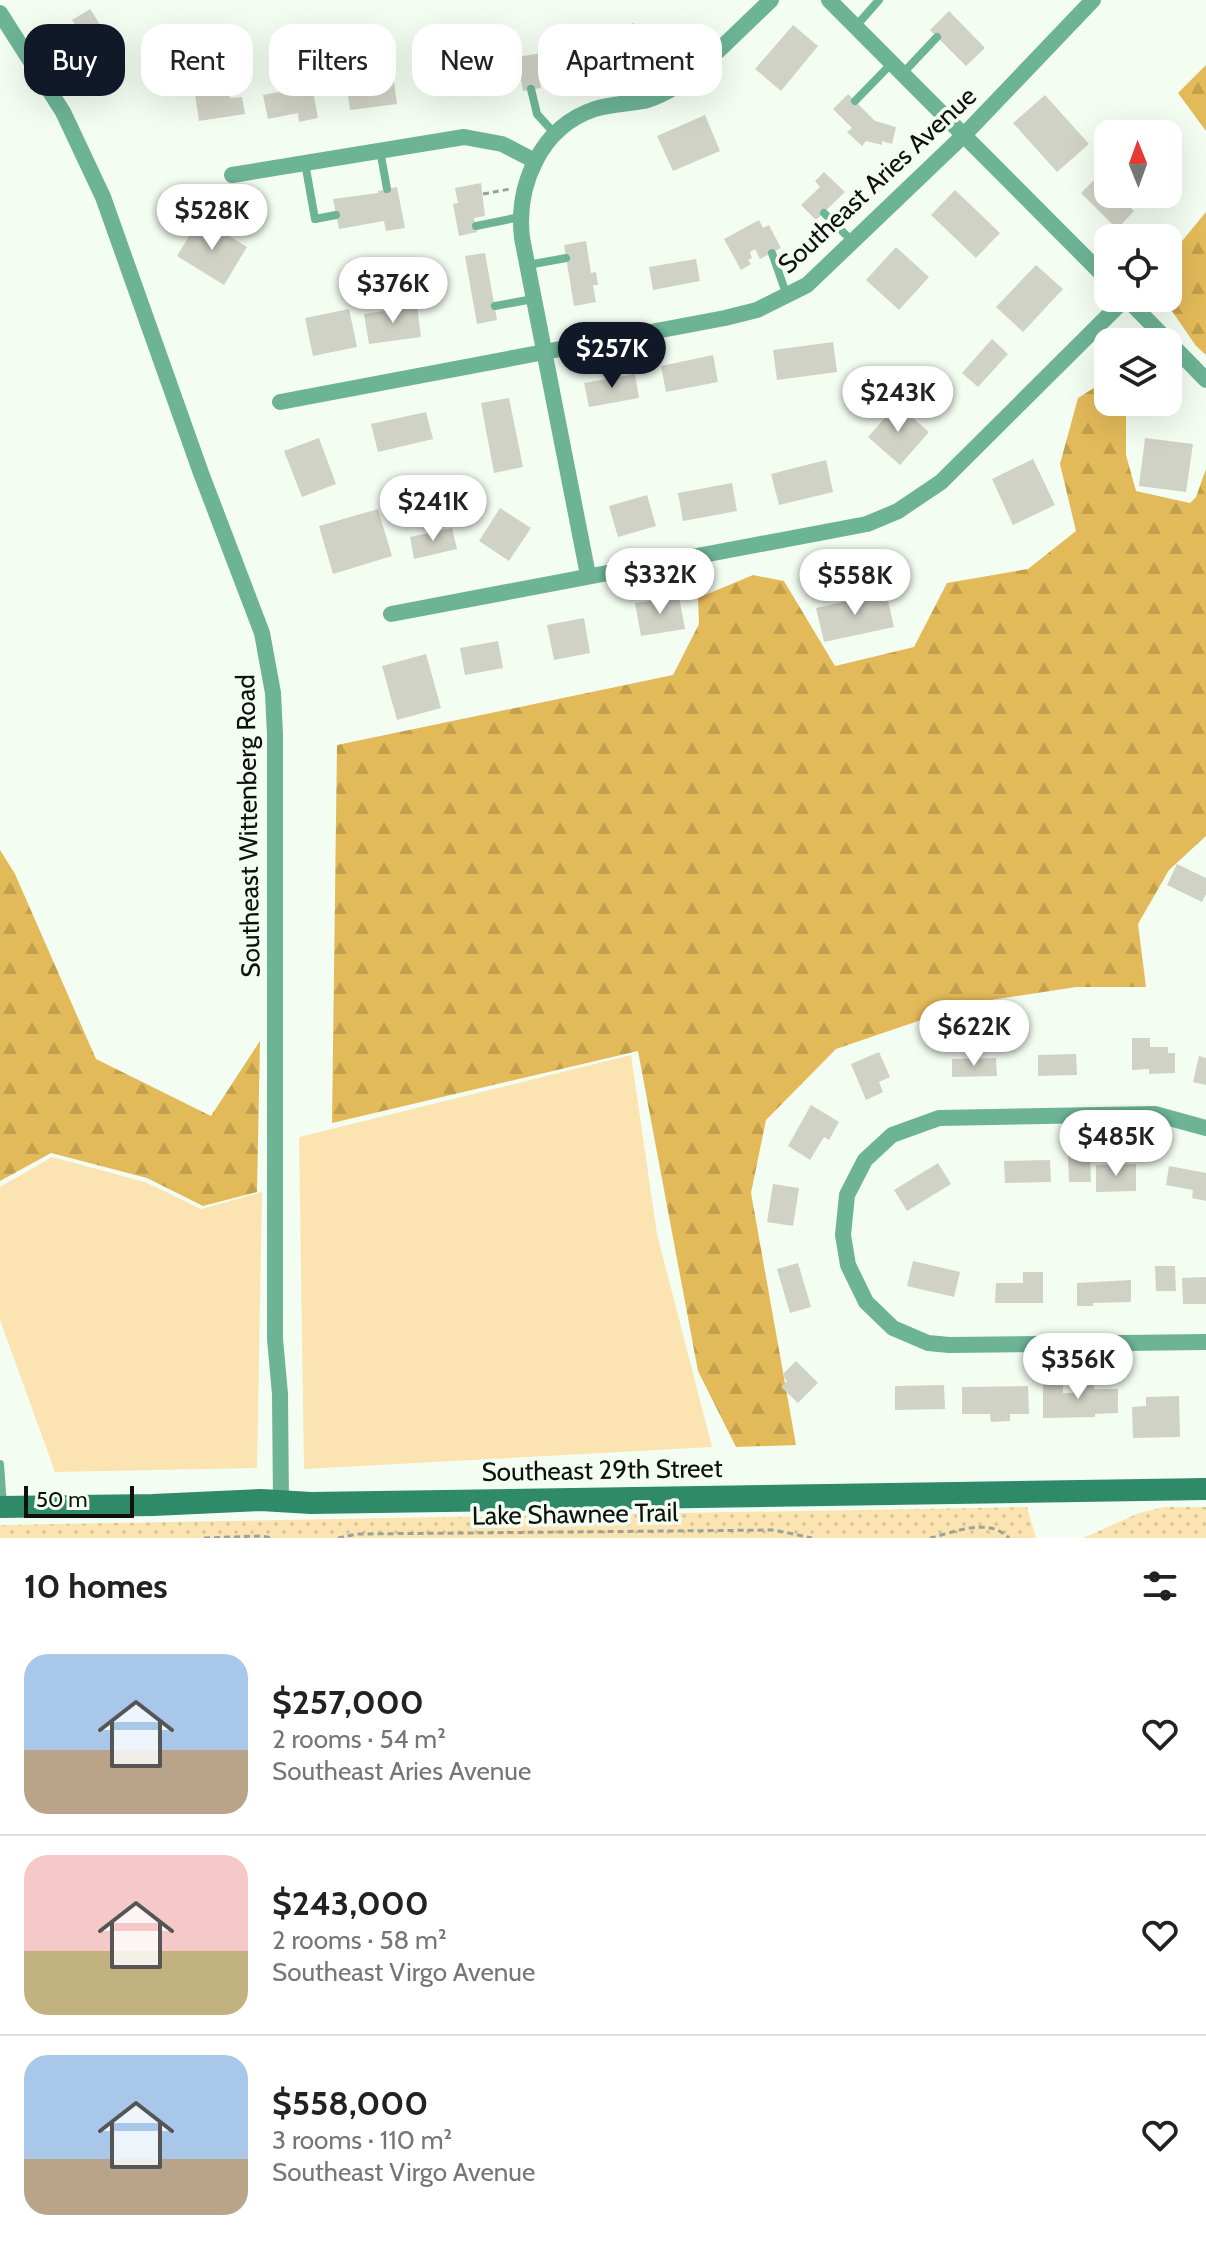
<!DOCTYPE html>
<html lang="en">
<head>
<meta charset="utf-8">
<style>
	:root { --surface:#fff; --page:#f2f2f2; --text:#222; --muted:#767676; --line:#e0e0e0; --accent:#111827 }
	body { margin:0; font-family:Cabin,sans-serif; background:var(--page); color:var(--text); height:100vh; display:flex; flex-direction:column; font-size:30px; white-space:nowrap }
	* { box-sizing:border-box; margin:0 }
	p { font-size:26px; color:var(--muted) }
	.icon { flex:none; width:44px; height:44px; fill:none; stroke:currentColor; stroke-width:2; stroke-linecap:round; stroke-linejoin:round }
	.map { position:relative; height:1538px; overflow:hidden }
	.side { display:flex; flex-direction:column; background:var(--surface); flex:1 }
	.side>* { flex:none }
	.hud { position:absolute; left:24px; top:24px; width:800px; height:72px; display:flex; gap:16px }
	.needle { width:52px; rotate:359deg }
	.tools { position:absolute; left:1094px; top:120px; display:grid; gap:16px }
	.tools a { display:grid; place-items:center; width:88px; height:88px; border-radius:16px; background:var(--surface); box-shadow:0 8px 32px #0002; font-size:40px }
	.scale { position:absolute; left:24px; bottom:20px; width:110px; box-sizing:border-box; padding-left:8px; border:4px solid #0e110d; border-top:0; font-size:22px; line-height:28px; white-space:nowrap; color:#0e110d; -webkit-text-stroke:6px #f4fdf2; paint-order:stroke }
	.price { position:absolute; translate:-50% -68px; padding:0 18px; border-radius:28px; background:#fff; color:#222; font-size:26px; line-height:52px; filter:drop-shadow(0 2px 4px #0008) }
	.price::after { content:''; position:absolute; left:50%; top:48px; width:24px; height:18px; margin-left:-12px; background:inherit; clip-path:polygon(0 0,100% 0,50% 100%) }
	.price.active { background:var(--accent); color:#fff }
	ul { padding:0; list-style:none }
	li { display:flex; align-items:center; gap:24px; height:200px; padding:0 24px }
	li+li { border-top:2px solid var(--line) }
	li span { display:grid; place-items:center; flex:none; width:224px; height:160px; border-radius:24px; color:#555 }
	li>.icon { margin-inline-start:auto }
	span .icon { width:96px; height:96px; fill:#fffc; stroke-width:1 }
	li b { font-size:34px }
	h2 { display:flex; justify-content:space-between; align-items:center; height:96px; padding:0 24px; font-size:34px }
	.tag { padding:0 28px; border-radius:24px; background:var(--surface); box-shadow:0 8px 32px #0002; font-size:28px; line-height:72px }
	.tag.active { background:var(--accent); color:#fff }
	.map>svg:first-child { display:block }
	.grass { fill:#fbe4b1 }
	.forest { fill:url(#forest-firs) }
	.park { fill:url(#park-dots) }
	.building { fill:#d0d2c6 }
	.lines { fill:none; stroke-linecap:round; stroke-linejoin:round }
	.path { stroke:#9ba299; stroke-width:3; stroke-dasharray:6 4; stroke-linecap:butt }
	.service { stroke:#6db396; stroke-width:8 }
	.minor { stroke:#6db396; stroke-width:16 }
	.secondary { stroke:#2f8a6a; stroke-width:22 }
	.labels { text-anchor:middle; dominant-baseline:central; stroke-width:7; stroke-linejoin:round; paint-order:stroke }
	.street-label { font-size:26px; fill:#0e110d; stroke:#f4fdf2 }
</style>
</head>
<body>
<div class="map">
<svg width="1206" height="1538" viewBox="0 0 1206 1538">
	<defs>
		<pattern id="forest-firs" width="22" height="20" patternUnits="userSpaceOnUse" patternTransform="scale(2)"><rect width="22" height="20" fill="#e3ba59"/><path d="M5 1l3.5 6h-7zM16 11l3.5 6h-7z" fill="#c29f4c"/></pattern>
		<pattern id="park-dots" width="8" height="8" patternUnits="userSpaceOnUse" patternTransform="scale(2)"><rect width="8" height="8" fill="#fbe4b1"/><path d="M2 2h.1M6 6h.1" fill="none" stroke="#d6c397" stroke-width="1.8" stroke-linecap="round"/></pattern>
	</defs>
	<rect width="100%" height="100%" fill="#f4fdf2"/>
	<path class="grass" d="M631 1055 657 1234 712 1447 304 1469 299 1137Z
		M52 1157 145 1182 201 1209 262 1192 257 1468 55 1472 0 1320V1187Z"/>
	<path class="forest" d="M1206 65V131L1178 93Z
		M1206 212V355L1196 346 1163 298H1168V258Z
		M1108 379V402H1126V455L1136 491 1190 503 1196 497 1206 469V836L1169 870 1138 924 1146 987H1076L971 1003 836 1049 766 1120 751 1193 796 1445 736 1447 698 1371 638 1051 332 1123 337 745 673 675 699 624 698 598 753 575 784 581 835 666 914 647 947 583 1028 569 1076 531 1060 464 1078 398Z
		M0 850 15 874 96 1059 211 1116 260 1041 257 1192 203 1206 147 1178 51 1153 0 1181Z"/>
	<path class="park" d="M1027 1507 1036 1538H0V1525Z
		M1164 1507H1206V1538H1083L1139 1513Z"/>
	<path class="building" d="M90 9 110 40 91 52 72 20Z
		M949 11 985 48 966 66 930 30Z
		M634 23 636 33 650 29 656 51 637 56 635 48 621 52 624 59 604 65 595 33Z
		M793 25 818 46 781 91 755 69Z
		M548 52 552 75 539 77 541 88 523 91 517 57Z
		M470 55 472 94 454 95 453 84 431 85 430 57Z
		M393 75 397 104 350 110 346 81Z
		M312 86 318 118 299 122 298 113 268 119 263 95Z
		M229 89 230 98 242 97 245 114 199 121 195 94Z
		M848 94 875 121 896 127 892 144 882 141V145L866 141 862 146 847 132 852 128 833 109Z
		M1045 95 1089 144 1057 172 1013 123Z
		M705 115 720 151 673 171 657 136Z
		M824 172 845 192 816 220 801 205 820 187 815 181Z
		M1098 176 1108 185V194H1117L1134 211 1117 229 1081 193Z
		M481 183 485 216 474 218 477 232 459 236 453 204 458 203 455 188Z
		M397 187 405 228 386 231 384 221 339 229 333 199 378 193V191Z
		M955 190 1000 233 976 258 931 215Z
		M200 218 247 247 224 285 177 256Z
		M759 220 763 228 769 225 781 248 760 259 755 249 750 252 752 258 748 260 751 264 741 270 724 239Z
		M586 241 591 273 596 272 598 285H593L596 302 574 306 564 245Z
		M896 247 929 277 899 310 866 280Z
		M485 253 497 320 477 324 465 256Z
		M696 259 700 281 653 290 649 267Z
		M1036 265 1063 289 1023 332 996 307Z
		M417 306 421 337 369 344 364 314Z
		M349 309 357 347 313 356 305 318Z
		M992 339 1008 354 978 387 962 373Z
		M833 342 837 372 777 380 773 350Z
		M713 355 718 382 666 392 661 366Z
		M635 374 639 398 589 407 584 383Z
		M509 398 523 467 494 473 481 403Z
		M897 404 929 432 900 465 868 437Z
		M426 412 433 439 378 452 371 424Z
		M319 438 336 484 302 497 284 451Z
		M1145 438 1193 444 1186 492 1139 486Z
		M1033 459 1055 505 1013 525 992 479Z
		M826 460 833 492 779 505 771 474Z
		M732 483 737 511 683 521 678 493Z
		M647 495 656 526 618 537 609 506Z
		M500 508 531 528 509 561 479 541Z
		M378 509 392 556 333 574 319 526Z
		M452 528 457 549 414 559 410 537Z
		M886 592 894 627 824 642 816 608Z
		M679 597 685 629 641 636 635 603Z
		M584 618 590 653 554 660 547 625Z
		M498 641 503 668 465 675 460 648Z
		M426 654 441 708 397 720 382 666Z
		M1177 864 1206 878V894L1202 902 1167 885Z
		M1132 1038H1150V1047H1168V1053H1175V1073L1149 1074V1069L1132 1070Z
		M879 1052 890 1077 879 1082 883 1092 866 1100 851 1064Z
		M1076 1054 1077 1075 1038 1076V1055Z
		M1199 1056 1206 1058V1085L1193 1082Z
		M996 1058 997 1076 952 1077V1059Z
		M811 1105 839 1122 829 1140 824 1137 810 1160 788 1146Z
		M1068 1155H1090L1091 1182H1069Z
		M1050 1160 1051 1182 1005 1183 1004 1161Z
		M938 1163 951 1184 907 1211 894 1190Z
		M1136 1164V1191L1096 1192V1165Z
		M1169 1166 1206 1173V1201L1192 1198 1193 1190 1166 1185Z
		M773 1184 799 1188 793 1226 767 1222Z
		M913 1261 960 1272 954 1297 907 1286Z
		M798 1263 811 1307 790 1313 777 1269Z
		M1155 1266H1175L1176 1291H1156Z
		M1023 1272H1043V1303H995L996 1283H1023Z
		M1206 1277V1304H1183L1182 1278Z
		M1131 1280V1302L1093 1303V1306H1077V1283Z
		M796 1361 818 1383 798 1403 781 1387 787 1381 782 1375Z
		M1043 1383H1063V1393H1073V1383H1094V1389H1118V1413L1095 1414V1417L1043 1418Z
		M944 1385 945 1409 895 1410V1386Z
		M1028 1386 1029 1414H1010V1421L991 1422 990 1414H962V1387Z
		M1179 1396 1180 1437 1133 1438 1132 1407 1146 1406V1397Z"/>
	<g class="lines">
		<path class="path" d="M483 194 510 189
			M204 1538 260 1536 274 1538
			M338 1538 357 1534 774 1530 812 1538
			M930 1538C956 1532 988 1517 1009 1538"/>
		<path class="service" d="M856 26 879 0
			M904 72 937 37
			M531 89 537 114 555 134
			M855 101 893 62
			M380 150 387 189
			M305 163 315 219 336 215
			M824 213 851 240
			M476 226 520 217
			M772 253 787 296
			M528 265 566 258
			M495 306 533 299
			M0 1464 3 1506"/>
		<path class="minor" d="M829 0 1108 280
			M0 13 63 112 103 197 201 473 262 633 273 693 275 735V1339L280 1394 281 1501
			M232 175 464 137 502 144 535 161
			M1126 298 1206 380
			M280 402 725 318 757 310 807 285 964 135 1093 0
			M588 575 522 238C516 186 540 127 595 109 610 104 628 104 644 101 662 96 678 86 693 75L771 0
			M391 614 867 524 898 511 941 482 1126 298
			M1206 1128 1155 1114 939 1118 892 1135 865 1160 847 1195 843 1235 848 1265 866 1302 893 1328 928 1343 949 1345 1206 1342"/>
		<path class="secondary" d="M0 1507 153 1505 261 1500 311 1503 1206 1489"/>
	</g>
	<g class="labels">
		<g class="street-label">
			<text transform="translate(877 180) rotate(-43)">Southeast Aries Avenue</text>
			<text transform="translate(248 826) rotate(-91)">Southeast Wittenberg Road</text>
			<text transform="translate(602 1470) rotate(-1)">Southeast 29th Street</text>
			<text transform="translate(575 1514) rotate(-1)">Lake Shawnee Trail</text>
		</g>
	</g>
</svg>
<div class="tools">
<a><svg class="needle" viewBox="-14 -14 28 28"><path d="M0-13l5 13h-10z" fill="#e53935"/><path d="M0 13l5-13h-10z" fill="#767676"/></svg></a>
<a><svg class="icon" aria-label="locate" viewBox="0 0 24 24"><circle cx="12" cy="12" r="6"/><path d="M12 2v4M12 18v4M2 12h4M18 12h4"/></svg></a>
<a><svg class="icon" aria-label="layers" viewBox="0 0 24 24"><path d="M12 4l9 5-9 5-9-5zM3 14l9 5 9-5"/></svg></a>
</div>
<div class="scale">50 m</div>
<b class="price" style="left:212px;top:252px">$528K</b>
<b class="price" style="left:393px;top:325px">$376K</b>
<b class="price active" style="left:612px;top:390px">$257K</b>
<b class="price" style="left:898px;top:434px">$243K</b>
<b class="price" style="left:433px;top:543px">$241K</b>
<b class="price" style="left:660px;top:616px">$332K</b>
<b class="price" style="left:855px;top:617px">$558K</b>
<b class="price" style="left:974px;top:1068px">$622K</b>
<b class="price" style="left:1116px;top:1178px">$485K</b>
<b class="price" style="left:1078px;top:1401px">$356K</b>
<div class="hud">
<a class="tag active">Buy</a>
<a class="tag">Rent</a>
<a class="tag">Filters</a>
<a class="tag">New</a>
<a class="tag">Apartment</a>
</div>
</div>
<section class="side">
<h2>10 homes<svg class="icon" aria-label="filters" viewBox="0 0 24 24"><path d="M4 7h16M4 17h16"/><circle cx="9" cy="7" r="2"/><circle cx="15" cy="17" r="2"/></svg></h2>
<ul>
<li><span style="background:linear-gradient(#a9c7e8 60%,#b9a48a 0)"><svg class="icon" aria-label="home" viewBox="0 0 24 24"><path d="M3 11l9-7 9 7M6 9v11h12V9"/></svg></span><div><b>$257,000</b><p>2 rooms · 54 m²</p><p>Southeast Aries Avenue</p></div><svg class="icon" aria-label="heart" viewBox="0 0 24 24"><path d="M12 20l-8-8c-3-5 5-10 8-4 3-6 11-1 8 4z"/></svg></li>
<li><span style="background:linear-gradient(#f6c9c9 60%,#c2b280 0)"><svg class="icon" aria-label="home" viewBox="0 0 24 24"><path d="M3 11l9-7 9 7M6 9v11h12V9"/></svg></span><div><b>$243,000</b><p>2 rooms · 58 m²</p><p>Southeast Virgo Avenue</p></div><svg class="icon" aria-label="heart" viewBox="0 0 24 24"><path d="M12 20l-8-8c-3-5 5-10 8-4 3-6 11-1 8 4z"/></svg></li>
<li><span style="background:linear-gradient(#a9c7e8 65%,#b9a48a 0)"><svg class="icon" aria-label="home" viewBox="0 0 24 24"><path d="M3 11l9-7 9 7M6 9v11h12V9"/></svg></span><div><b>$558,000</b><p>3 rooms · 110 m²</p><p>Southeast Virgo Avenue</p></div><svg class="icon" aria-label="heart" viewBox="0 0 24 24"><path d="M12 20l-8-8c-3-5 5-10 8-4 3-6 11-1 8 4z"/></svg></li>
</ul>
</section>
</body>
</html>
